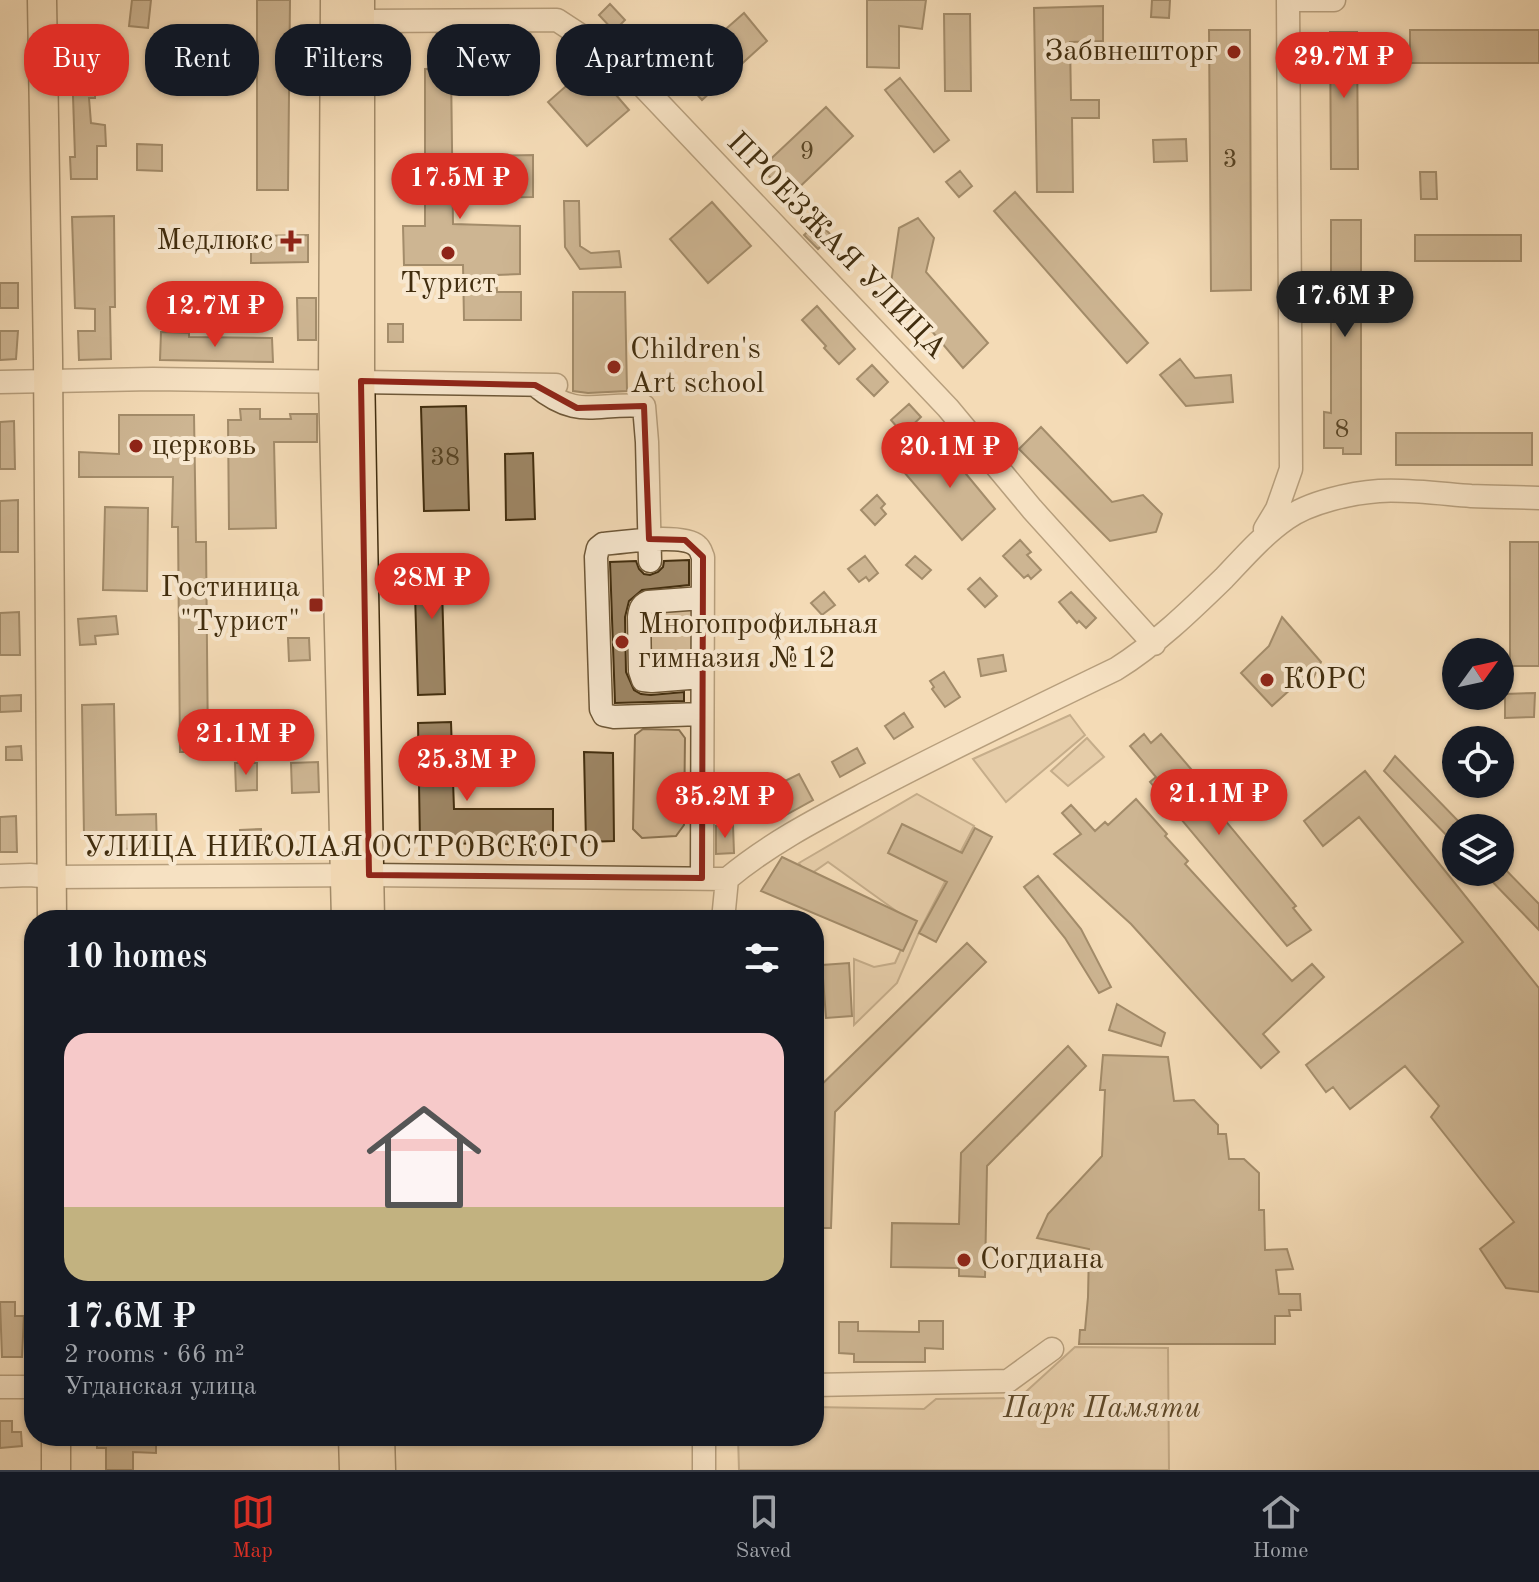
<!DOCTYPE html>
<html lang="en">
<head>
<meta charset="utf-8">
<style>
	:root { --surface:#171b24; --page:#242831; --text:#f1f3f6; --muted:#9ea1a6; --line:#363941; --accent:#d93025 }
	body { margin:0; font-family:"Old Standard TT",serif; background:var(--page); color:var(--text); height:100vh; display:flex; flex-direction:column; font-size:30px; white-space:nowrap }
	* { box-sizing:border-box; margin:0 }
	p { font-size:26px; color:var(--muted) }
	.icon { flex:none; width:44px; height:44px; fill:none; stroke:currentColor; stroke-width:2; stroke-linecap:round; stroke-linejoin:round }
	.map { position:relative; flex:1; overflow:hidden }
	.drawer { position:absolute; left:24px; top:910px; width:800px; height:536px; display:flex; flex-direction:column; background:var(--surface); border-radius:32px; box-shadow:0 2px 6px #0004 }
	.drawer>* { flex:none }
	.hud { position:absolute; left:24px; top:24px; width:800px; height:72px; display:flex; gap:16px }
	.needle { width:52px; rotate:57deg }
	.fabs { position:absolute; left:1442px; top:638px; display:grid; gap:16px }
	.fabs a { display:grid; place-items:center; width:72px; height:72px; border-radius:50%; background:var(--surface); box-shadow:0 2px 6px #0004; font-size:40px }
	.price { position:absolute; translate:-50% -68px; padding:0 18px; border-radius:28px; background:var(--accent); color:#fff; font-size:26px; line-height:52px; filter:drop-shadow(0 2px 4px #0008) }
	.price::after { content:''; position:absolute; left:50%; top:48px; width:24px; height:18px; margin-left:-12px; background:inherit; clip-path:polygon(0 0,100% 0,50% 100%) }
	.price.active { background:#222; color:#fff }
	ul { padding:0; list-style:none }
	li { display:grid; align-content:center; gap:16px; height:424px; padding:0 40px }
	li span { display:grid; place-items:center; height:248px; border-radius:24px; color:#555 }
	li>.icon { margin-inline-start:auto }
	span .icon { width:144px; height:144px; fill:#fffc; stroke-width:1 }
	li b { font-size:34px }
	h2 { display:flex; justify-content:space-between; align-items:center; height:96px; padding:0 40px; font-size:34px }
	.chip { padding:0 28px; border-radius:32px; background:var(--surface); box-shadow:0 2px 6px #0004; font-size:28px; line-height:72px }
	.chip.active { background:var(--accent); color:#fff }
	.tabs { display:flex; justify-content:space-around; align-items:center; height:112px; border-top:2px solid var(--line); background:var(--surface); font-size:22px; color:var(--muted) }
	.tabs a { display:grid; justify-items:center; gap:4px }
	.tabs .active { color:var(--accent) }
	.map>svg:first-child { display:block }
	.green { fill:#d6bd9a; stroke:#8c7554; stroke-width:2 }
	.building { fill:#9e8766; stroke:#412d0e; stroke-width:2 }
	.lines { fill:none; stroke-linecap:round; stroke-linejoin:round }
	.minor-casing { stroke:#6e5838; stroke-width:25 }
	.major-casing { stroke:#412d0e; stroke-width:31 }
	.minor { stroke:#f8e8d0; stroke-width:22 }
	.major { stroke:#f4dbb7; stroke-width:28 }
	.marked { fill:none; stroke:#8f2418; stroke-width:6; stroke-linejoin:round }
	.poi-dot { fill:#8f2418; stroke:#f8e8d0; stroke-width:3 }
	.labels { text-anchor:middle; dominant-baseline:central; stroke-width:8; stroke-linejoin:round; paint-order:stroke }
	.number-label { font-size:26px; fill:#584424 }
	.poi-label { font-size:30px; fill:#412d0e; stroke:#f8e8d0; text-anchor:start }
	.street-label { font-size:30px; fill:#412d0e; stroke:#f8e8d0 }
	.park-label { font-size:30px; font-style:italic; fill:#5f4a2a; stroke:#f8e8d0 }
</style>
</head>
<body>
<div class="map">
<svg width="1539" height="1470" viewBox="0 0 1539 1470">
	<rect width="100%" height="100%" fill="#f4dbb7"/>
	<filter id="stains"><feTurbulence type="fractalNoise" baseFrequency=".0025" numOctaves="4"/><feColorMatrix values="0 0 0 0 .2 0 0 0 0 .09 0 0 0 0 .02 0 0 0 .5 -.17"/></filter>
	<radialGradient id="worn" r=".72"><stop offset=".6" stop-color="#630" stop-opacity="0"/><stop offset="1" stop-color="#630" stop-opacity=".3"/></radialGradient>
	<path class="green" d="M689 606 695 614 697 671 650 677 645 610Z
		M1070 715 1085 735 1006 802 973 759Z
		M643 729 679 730 685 738 684 825 676 836 642 838 633 829 635 735Z
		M1087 738 1104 757 1068 786 1051 771Z
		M917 794 974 826 920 930 897 983 854 1025V959L874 967 895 963 913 923 828 862 812 873 803 869 799 863Z
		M1075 1347 1168 1348 1169 1470H739L738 1436H814V1407L924 1409 936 1399 1019 1398Z"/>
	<path class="building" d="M132 0H151L148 28 129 26Z
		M257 0H290L288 190H257Z
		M867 0H926L922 29 899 26V68L867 67Z
		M1152 0H1170L1169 18 1151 17Z
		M610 4 625 20 614 31 599 15Z
		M1103 6V41L1070 42 1071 100H1099V118H1072L1073 192H1037L1034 8Z
		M744 13 767 41 702 100 677 72Z
		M944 14H970L971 91H945Z
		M1209 30H1250L1251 290 1211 291Z
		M1410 30H1539V63H1410Z
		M1330 32H1357L1358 169H1331Z
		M72 65 96 66 95 98H89L91 123 105 125 106 146H97V179H71L70 157H75Z
		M590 65 629 110 587 146 548 102Z
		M451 68 453 224 520 226V274L496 275 497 292H521V320H464L463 265H404L403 226H425V69Z
		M900 78 949 140 934 152 885 90Z
		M826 107 853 136 789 197 761 168Z
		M1186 139 1187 161 1154 162 1153 140Z
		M137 144 162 145V171L137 170Z
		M533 155V197L492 198V156Z
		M960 171 972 186 959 197 946 182Z
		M1420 172H1436L1437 199H1421Z
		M1015 192 1148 343 1127 363 994 211Z
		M564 201H579L580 246 591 253 619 251 621 267 580 269 565 247Z
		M712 202 751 246 708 283 670 239Z
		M114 216 115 307H110L111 359 79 360 78 331H95V309L75 308 72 217Z
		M918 218 934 238 926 272 988 343 963 368 891 283 899 228Z
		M1331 220H1361V454H1343V448H1324V412L1331 413Z
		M818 222 832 236 818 249 804 235Z
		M308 235V262L251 263V236Z
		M1415 235H1521V261H1415Z
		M0 283H18V308H0Z
		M573 292H625L627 391 588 393 573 391Z
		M297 298H316V340H298Z
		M817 306 855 349 839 364 824 348 826 346 802 320Z
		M388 324H403V342H388Z
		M0 331H18L16 359 0 360Z
		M161 332 189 333V337L272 338 273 362 160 360Z
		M1180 359 1195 378 1231 375 1233 402 1186 406 1160 375Z
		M872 365 888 382 874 396 857 379Z
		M909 404 921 417 903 434 891 420Z
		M466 406 469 510 424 511 421 407Z
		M240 409H260V419H291L290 414H317V442H274L276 528 229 529 228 420H241Z
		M119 415H194L196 542H206L208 752H180L178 527H172L173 477H79V452L119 454Z
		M14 421 15 469H0V422Z
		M1041 427 1112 502 1143 495 1162 514 1156 532 1110 541 1019 449Z
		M1396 433H1532V465H1396Z
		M938 440 995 509 962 540 904 472Z
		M533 453 535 519 506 520 505 454Z
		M877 495 885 504 881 508 886 514 875 525 861 510Z
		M18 500V552H0V501Z
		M105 507 148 508 147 591 103 590Z
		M1020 540 1031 552 1027 555 1041 570 1031 579 1028 575 1024 578 1003 556Z
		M1510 542H1539V666H1510Z
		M865 556 878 573 869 581 866 577 859 582 848 569Z
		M915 556 931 570 922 579 906 565Z
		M457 558V587H442L445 694 418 695 414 559Z
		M689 560V585L642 590 629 601 625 617 626 672 634 690 641 694 651 695 684 692V701L615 703 610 562 636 561 639 569 644 574 650 575 658 572 663 567 664 561Z
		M980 578 997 596 985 607 968 589Z
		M824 592 835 605 822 615 811 603Z
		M1071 592 1096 618 1086 628 1079 621 1077 623 1059 602Z
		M19 612 20 655H0V613Z
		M116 616 118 634 95 636 96 644 80 645 78 619Z
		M1282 617 1321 662 1309 687 1302 679 1272 706 1241 673 1269 646Z
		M288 638H309L310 660 289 661Z
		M1003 655 1006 671 981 676 978 659Z
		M944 672 960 697 945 707 932 689 934 687 930 681Z
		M1535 693 1534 717 1505 718V694Z
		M21 695V711L0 712V696Z
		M114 704 116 815 156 814 157 848 116 849V835H84L82 705Z
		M904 713 913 727 894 739 885 726Z
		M451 722 454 809H553V845L420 843 418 723Z
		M1144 734 1151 743 1161 734 1197 776 1195 784 1296 906 1293 908 1311 930 1287 946 1150 782 1156 777 1130 746Z
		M21 746 22 760H6V747Z
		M857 748 865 763 840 777 832 762Z
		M584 752 613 753 614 841 586 842Z
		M1395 756 1465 828H1456V845L1384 771Z
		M318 762 319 792 292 793 291 763Z
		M235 763H257V790L236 791Z
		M1365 771 1539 988V1292L1506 1288 1480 1249 1514 1222 1431 1117 1439 1106 1405 1066 1350 1109 1333 1087 1326 1092 1306 1065 1463 942 1359 817 1323 846 1304 821Z
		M799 774 813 800 786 815 777 798 791 791 785 781Z
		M1136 799 1167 834 1165 836 1188 861 1185 864 1292 981 1312 964 1324 977 1263 1034 1279 1052 1261 1068 1131 924 1054 854 1081 834 1062 813 1071 805 1095 831 1105 822 1108 825Z
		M16 816 17 852H0V817Z
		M902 824 962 853 975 828 992 837 936 942 919 933 947 882 888 853Z
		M733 825 734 853 716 854V826Z
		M261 829V853H241L240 830Z
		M782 857 917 921 903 951 761 891Z
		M1500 864 1539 904V930L1483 872H1500Z
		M1038 876 1081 929 1111 987 1099 993 1065 938 1024 887Z
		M967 943 986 962 835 1112 831 1228H814V1092Z
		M849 963 852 1016 826 1018 822 965Z
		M1117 1004 1165 1033 1161 1046 1109 1030Z
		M1068 1046 1086 1066 987 1166 985 1277 959 1276V1268L891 1267 892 1223 959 1224 961 1153Z
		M1103 1055 1168 1057 1174 1101 1194 1100 1218 1125V1134H1226L1229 1159H1244L1259 1173V1210H1264L1265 1250 1287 1249 1293 1269 1276 1270 1279 1294H1300L1301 1310H1289L1290 1316H1275V1344H1079L1080 1330H1085L1088 1297 1089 1249 1037 1238 1048 1214 1102 1156 1105 1090H1100Z
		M0 1302H15V1316H24L22 1357H2Z
		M919 1321H943V1349L925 1348V1362H854V1354L839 1353V1322H858V1331L919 1332Z
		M0 1421H12V1432H21L22 1446 0 1448Z
		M97 1436H156V1453L133 1452V1470H106V1448H97Z"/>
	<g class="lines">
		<g class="minor-casing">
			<path id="minor" d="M1288 0H1334
				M360 21 557 20 618 60 948 408 1032 509 1154 644
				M0 382 153 379 556 385
				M535 385C579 421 595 402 644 406L647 442 650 561
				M1265 529 1277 509 1291 469 1288 0
				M702 598 648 602C641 605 640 610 639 617L640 671 643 680 652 681 702 677
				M0 876 30 875 52 877 369 875 727 879C771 842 823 816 874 789 954 747 1035 708 1116 669 1156 644 1190 611 1224 578 1243 558 1263 535 1286 519 1309 502 1352 493 1379 491 1406 489 1444 494 1471 496 1494 497 1516 497 1539 498
				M702 878 703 557C701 553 701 549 697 546 683 533 622 542 603 544L598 548 596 557 601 709 604 715 614 717 702 714
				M723 920 727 879
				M814 1385 1008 1381 1052 1349
				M0 1387H34
				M704 1436V1470"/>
		</g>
		<g class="major-casing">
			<path id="major" d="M42 0 48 358 52 920
				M335 0 333 381 346 920
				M360 0V367L370 920
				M353 1436 354 1470
				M380 1436 381 1470
				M56 1470V1436"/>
		</g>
		<use href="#minor" class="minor"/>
		<use href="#major" class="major"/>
	</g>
	<path d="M0 0H1539V1470H0ZM361 381 535 385 577 408 644 406 649 539 685 540 703 557 702 878 369 875Z" fill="#f4dbb7" fill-opacity=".55" fill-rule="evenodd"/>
	<path class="marked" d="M361 381 535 385 577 408 644 406 649 539 685 540 703 557 702 878 369 875Z"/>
	<g class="poi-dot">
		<circle cx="1234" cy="52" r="8"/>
		<path d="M287 229h8v8h8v8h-8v8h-8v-8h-8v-8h8z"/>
		<circle cx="448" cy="253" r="8"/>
		<circle cx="614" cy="367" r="8"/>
		<circle cx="136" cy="446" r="8"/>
		<rect x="308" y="597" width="16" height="16" rx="4"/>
		<circle cx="622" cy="642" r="8"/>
		<circle cx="1267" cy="680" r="8"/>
		<circle cx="964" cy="1260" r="8"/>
	</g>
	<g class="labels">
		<g class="number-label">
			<text x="807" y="152">9</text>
			<text x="1230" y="160">3</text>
			<text x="1342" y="430">8</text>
			<text x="445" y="458">38</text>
		</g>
		<g class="poi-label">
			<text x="1218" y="52" text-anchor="end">Забвнешторг</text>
			<text x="273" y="241" text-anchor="end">Медлюкс</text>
			<text x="448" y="284" text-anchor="middle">Турист</text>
			<text x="630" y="350">Children's<tspan x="630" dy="34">Art school</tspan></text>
			<text x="152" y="446">церковь</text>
			<text x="300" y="588" text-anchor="end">Гостиница<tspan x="300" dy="34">"Турист"</tspan></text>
			<text x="638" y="625">Многопрофильная<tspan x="638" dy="34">гимназия №12</tspan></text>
			<text x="1283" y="680">КОРС</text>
			<text x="980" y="1260">Согдиана</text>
		</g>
		<g class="street-label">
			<text transform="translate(836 246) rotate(46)">ПРОЕЗЖАЯ УЛИЦА</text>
			<text x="341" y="848">УЛИЦА НИКОЛАЯ ОСТРОВСКОГО</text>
		</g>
		<g class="park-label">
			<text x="1102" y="1409">Парк Памяти</text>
		</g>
	</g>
	<rect width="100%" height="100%" filter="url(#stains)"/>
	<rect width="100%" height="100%" fill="url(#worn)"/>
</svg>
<div class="fabs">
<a><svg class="needle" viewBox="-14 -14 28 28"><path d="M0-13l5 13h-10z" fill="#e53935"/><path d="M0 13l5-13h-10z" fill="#9ea1a6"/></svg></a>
<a><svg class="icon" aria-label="locate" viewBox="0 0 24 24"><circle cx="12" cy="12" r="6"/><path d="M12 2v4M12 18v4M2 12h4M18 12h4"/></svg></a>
<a><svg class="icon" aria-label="layers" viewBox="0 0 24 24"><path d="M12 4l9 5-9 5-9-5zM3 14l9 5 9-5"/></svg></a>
</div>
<b class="price" style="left:1344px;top:100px">29.7M ₽</b>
<b class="price" style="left:460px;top:221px">17.5M ₽</b>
<b class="price active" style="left:1345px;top:339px">17.6M ₽</b>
<b class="price" style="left:215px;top:349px">12.7M ₽</b>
<b class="price" style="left:950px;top:490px">20.1M ₽</b>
<b class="price" style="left:432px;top:621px">28M ₽</b>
<b class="price" style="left:246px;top:777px">21.1M ₽</b>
<b class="price" style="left:467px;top:803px">25.3M ₽</b>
<b class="price" style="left:1219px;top:837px">21.1M ₽</b>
<b class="price" style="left:725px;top:840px">35.2M ₽</b>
<div class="hud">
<a class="chip active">Buy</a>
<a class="chip">Rent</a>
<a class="chip">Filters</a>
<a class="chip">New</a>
<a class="chip">Apartment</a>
</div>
<section class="drawer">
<h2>10 homes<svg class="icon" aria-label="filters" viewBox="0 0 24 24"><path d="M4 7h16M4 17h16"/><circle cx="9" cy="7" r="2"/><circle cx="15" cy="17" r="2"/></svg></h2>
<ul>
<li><span style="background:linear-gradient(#f6c9c9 70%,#c2b280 0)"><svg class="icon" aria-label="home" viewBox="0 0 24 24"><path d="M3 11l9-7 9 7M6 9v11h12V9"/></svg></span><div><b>17.6M ₽</b><p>2 rooms · 66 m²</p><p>Угданская улица</p></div></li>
</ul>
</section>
</div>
<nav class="tabs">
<a class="active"><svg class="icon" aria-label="map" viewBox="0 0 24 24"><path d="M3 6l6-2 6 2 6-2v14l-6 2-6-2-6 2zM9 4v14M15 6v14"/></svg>Map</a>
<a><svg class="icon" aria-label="saved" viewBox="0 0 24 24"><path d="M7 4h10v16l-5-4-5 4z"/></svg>Saved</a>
<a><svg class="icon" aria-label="home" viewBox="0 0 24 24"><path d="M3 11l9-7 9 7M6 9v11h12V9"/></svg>Home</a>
</nav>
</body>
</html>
